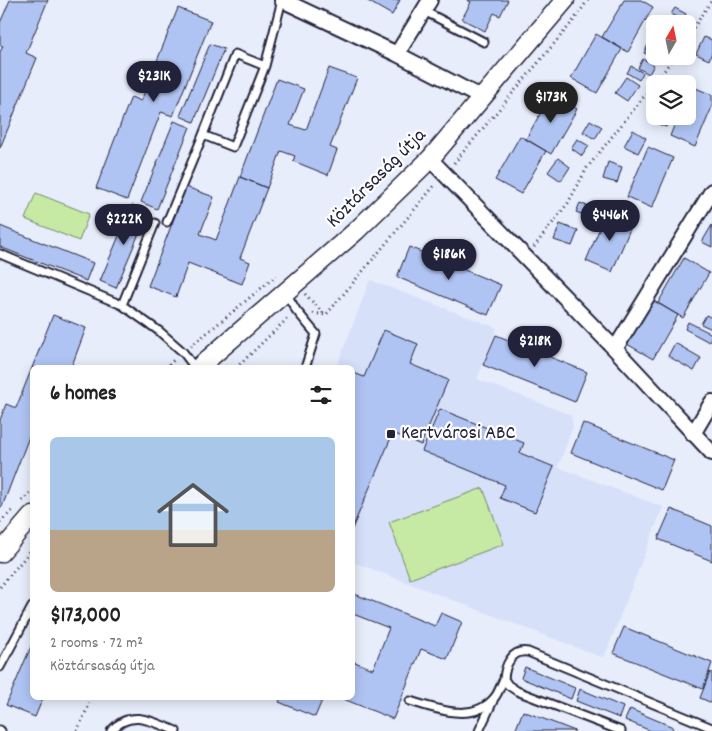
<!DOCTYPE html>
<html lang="en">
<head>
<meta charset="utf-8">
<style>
	:root { --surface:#fff; --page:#f6f6f6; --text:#222; --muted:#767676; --line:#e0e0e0; --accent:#22223b }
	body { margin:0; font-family:Dekko,sans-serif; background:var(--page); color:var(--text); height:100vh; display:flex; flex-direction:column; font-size:19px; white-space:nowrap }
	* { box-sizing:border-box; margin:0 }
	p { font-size:16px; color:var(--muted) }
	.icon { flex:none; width:28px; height:28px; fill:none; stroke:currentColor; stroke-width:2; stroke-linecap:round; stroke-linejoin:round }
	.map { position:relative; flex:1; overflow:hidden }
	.drawer { position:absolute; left:30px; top:365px; width:325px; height:335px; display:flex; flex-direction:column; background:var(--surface); border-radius:8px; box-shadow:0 2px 12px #0003 }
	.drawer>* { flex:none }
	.needle { width:32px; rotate:9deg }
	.controls { position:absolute; left:646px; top:15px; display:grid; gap:10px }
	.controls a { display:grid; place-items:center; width:50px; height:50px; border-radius:8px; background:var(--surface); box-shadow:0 2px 12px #0003; font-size:25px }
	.price { position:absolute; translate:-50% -42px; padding:0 11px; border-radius:18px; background:var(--accent); color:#fff; font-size:16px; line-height:32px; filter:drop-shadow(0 1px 2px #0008) }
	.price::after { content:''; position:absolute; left:50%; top:30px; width:15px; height:11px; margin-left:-8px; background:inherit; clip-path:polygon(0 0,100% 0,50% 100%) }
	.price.selected { background:#222; color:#fff }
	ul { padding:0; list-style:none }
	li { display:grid; align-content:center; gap:10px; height:265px; padding:0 20px }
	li+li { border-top:1px solid var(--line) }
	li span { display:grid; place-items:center; height:155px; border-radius:8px; color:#555 }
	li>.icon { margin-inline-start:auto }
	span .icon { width:90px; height:90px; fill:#fffc; stroke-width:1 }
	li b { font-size:21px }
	h2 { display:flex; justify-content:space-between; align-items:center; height:60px; padding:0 20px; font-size:21px }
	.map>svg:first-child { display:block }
	.built { fill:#d6e1f9 }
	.green { fill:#c6eaa3; stroke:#74866f }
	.building { fill:#b0c4f3; stroke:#22223b }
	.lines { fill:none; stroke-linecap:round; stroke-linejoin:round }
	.service-casing { stroke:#22223b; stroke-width:11 }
	.minor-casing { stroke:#22223b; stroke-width:18 }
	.tertiary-casing { stroke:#22223b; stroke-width:21 }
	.path { stroke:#22223b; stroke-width:3; stroke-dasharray:1 4; stroke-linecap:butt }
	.service { stroke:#fff; stroke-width:7 }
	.minor { stroke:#fff; stroke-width:14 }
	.tertiary { stroke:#fff; stroke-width:18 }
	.poi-dot { fill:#22223b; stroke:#fff; stroke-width:2 }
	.labels { text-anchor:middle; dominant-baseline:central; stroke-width:4.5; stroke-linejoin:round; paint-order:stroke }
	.street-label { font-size:20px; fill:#22223b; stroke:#fff }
	.poi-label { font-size:20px; fill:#22223b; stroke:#fff; text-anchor:start }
</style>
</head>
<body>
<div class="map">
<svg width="712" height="731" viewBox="0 0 712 731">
	<rect width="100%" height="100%" fill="#e7edfb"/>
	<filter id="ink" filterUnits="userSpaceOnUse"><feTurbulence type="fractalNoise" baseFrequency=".02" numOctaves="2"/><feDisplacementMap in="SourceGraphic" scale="10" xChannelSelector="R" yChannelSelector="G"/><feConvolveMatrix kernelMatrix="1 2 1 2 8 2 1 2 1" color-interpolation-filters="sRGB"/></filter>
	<g filter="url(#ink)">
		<path class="built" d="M370 280 497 328 477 379 571 415 573 427 558 467 663 507 604 658 353 562 352 368H336Z"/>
		<path class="green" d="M36 193 89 214 79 241 25 219Z
			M483 488 504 544 410 579 389 522Z"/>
		<path class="building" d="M10 0H48L26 53 37 58 0 148V52L3 46 0 45V23Z
			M366 0H400L392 15Z
			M467 0H508L500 16 494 13 485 31 462 19 471 2Z
			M624 0H641L653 7 628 52 602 37Z
			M178 8 211 21 173 116 161 112 127 200 96 188 131 97 141 101Z
			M675 8 686 14 683 21 671 14Z
			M596 34 622 49 597 93 571 78Z
			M704 37 712 40V52L709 60 696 54Z
			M210 44 224 49 194 122 180 116Z
			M648 45 655 48V56H659L658 58 644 53Z
			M643 59 654 65 649 74 638 68Z
			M631 66 643 73 639 80 627 73Z
			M329 68 357 78 330 147 337 150 328 175 293 161 295 156 281 151 267 188 240 177 277 79 304 89 290 125 306 130Z
			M626 77 638 85 627 101 615 93Z
			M691 86 712 95V107L695 147 670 136 678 116H688V93Z
			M551 94 577 109 551 154 526 139Z
			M651 111 655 113V116H663L670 119 666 127 648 120Z
			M590 120 602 127 595 139 583 132Z
			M174 121 190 127 157 209 141 202Z
			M633 130 646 138 638 153 624 146Z
			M520 136 546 151 521 194 495 180Z
			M577 139 589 146 582 156 571 148Z
			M648 147 673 158 652 208 627 197Z
			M558 158 570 167 561 181 548 172Z
			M608 162 622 167 617 183 603 179Z
			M240 177 267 188 240 258 250 262 242 284 188 263 176 297 148 286 186 187 214 197 200 234 216 240Z
			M580 203 594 209 591 218 576 212Z
			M132 205 148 212 116 288 100 281Z
			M607 211 633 222 612 272 586 261Z
			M560 224 578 231 572 246 554 240Z
			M712 225V247L702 242Z
			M0 226 93 263 86 281 0 247Z
			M409 247 501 285 488 315 397 277Z
			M684 258 709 273 683 318 658 303Z
			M652 300 678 315 653 359 627 344Z
			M53 315 86 328 71 368H32V429L2 507 0 506V420L6 404 16 408Z
			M706 315 712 318V329L701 324Z
			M688 322 712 334 709 342 685 329Z
			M384 330 418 344 410 364 448 380 421 445 393 433 352 529V377L354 373 364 377Z
			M496 335 587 372 575 402 483 365Z
			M675 343 701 358 694 371 668 356Z
			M440 409 524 443 520 453 554 467 535 512 500 498 505 485 422 451Z
			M583 423 674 460 662 490 571 453Z
			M671 509 712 526V561L658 539Z
			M352 593 435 626 441 613 462 622 447 659 421 649 393 719 341 698H352V661L373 669 389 628 353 614 352 615Z
			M624 627 712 663 703 689 613 653Z
			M32 644V698H43L35 717 6 705Z
			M525 667 575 688 571 699 521 678Z
			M710 672 712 673V703L700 698Z
			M580 689 623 707 619 718 576 701Z
			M281 698H323L315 717 279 702Z
			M630 709 673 727 671 731H651L625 720Z
			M523 711 575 731H515Z"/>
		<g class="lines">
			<g class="service-casing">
				<path id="service" d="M424 11 484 42
					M203 135 235 54 265 66
					M167 222 203 135 233 147 265 66 282 0
					M0 254 122 305 159 331 183 352 195 368
					M286 293 296 310 316 334 305 368
					M122 305 155 223
					M0 667 32 607
					M410 701C436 709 474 724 495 697 499 692 501 684 504 679
					M0 730 1 731
					M111 731C131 708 153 722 176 731
					M479 731 493 701
					M621 731 517 691 508 685 504 679C505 665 512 649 528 652L712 728"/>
			</g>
			<g class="minor-casing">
				<path id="minor" d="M282 0 397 54 482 98
					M397 54 430 0
					M430 159 615 349 712 453
					M615 349 712 191
					M693 434 712 402"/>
			</g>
			<g class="tertiary-casing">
				<path id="tertiary" d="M198 368 356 231 430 159 565 0
					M0 553 32 516"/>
			</g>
			<path class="path" d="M688 36 712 0
				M454 163 574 20 588 0
				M534 247 568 203 587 168 662 74 674 56
				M305 294 325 315
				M313 313 326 315 435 185
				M191 346 276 276
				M165 368 176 358
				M236 368 290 316
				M22 501 32 491
				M0 522 14 509
				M0 587 32 549
				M77 731 92 698"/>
			<use href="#service" class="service"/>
			<use href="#minor" class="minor"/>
			<use href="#tertiary" class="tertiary"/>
		</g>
	</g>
	<rect class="poi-dot" x="386" y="429" width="10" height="10" rx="2.5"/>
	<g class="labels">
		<g class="street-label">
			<text transform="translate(377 179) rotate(-45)">Köztársaság útja</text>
		</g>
		<g class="poi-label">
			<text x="401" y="434">Kertvárosi ABC</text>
		</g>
	</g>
</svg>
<div class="controls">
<a><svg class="needle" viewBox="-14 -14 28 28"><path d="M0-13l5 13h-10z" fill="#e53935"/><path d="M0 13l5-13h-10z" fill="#767676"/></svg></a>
<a><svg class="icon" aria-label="layers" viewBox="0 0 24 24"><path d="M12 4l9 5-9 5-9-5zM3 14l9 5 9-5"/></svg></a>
</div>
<b class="price" style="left:154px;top:103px">$231K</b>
<b class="price selected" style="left:551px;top:124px">$173K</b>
<b class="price" style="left:610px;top:242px">$446K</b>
<b class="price" style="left:124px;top:246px">$222K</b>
<b class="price" style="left:449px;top:281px">$186K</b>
<b class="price" style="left:535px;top:368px">$218K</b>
<section class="drawer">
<h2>6 homes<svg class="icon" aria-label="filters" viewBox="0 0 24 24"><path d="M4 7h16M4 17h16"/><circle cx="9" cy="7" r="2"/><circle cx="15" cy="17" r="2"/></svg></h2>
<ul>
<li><span style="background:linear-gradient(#a9c7e8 60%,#b9a48a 0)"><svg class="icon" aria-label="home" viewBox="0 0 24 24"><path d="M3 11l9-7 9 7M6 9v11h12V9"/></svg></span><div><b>$173,000</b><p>2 rooms · 72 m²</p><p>Köztársaság útja</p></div></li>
</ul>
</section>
</div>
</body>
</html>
